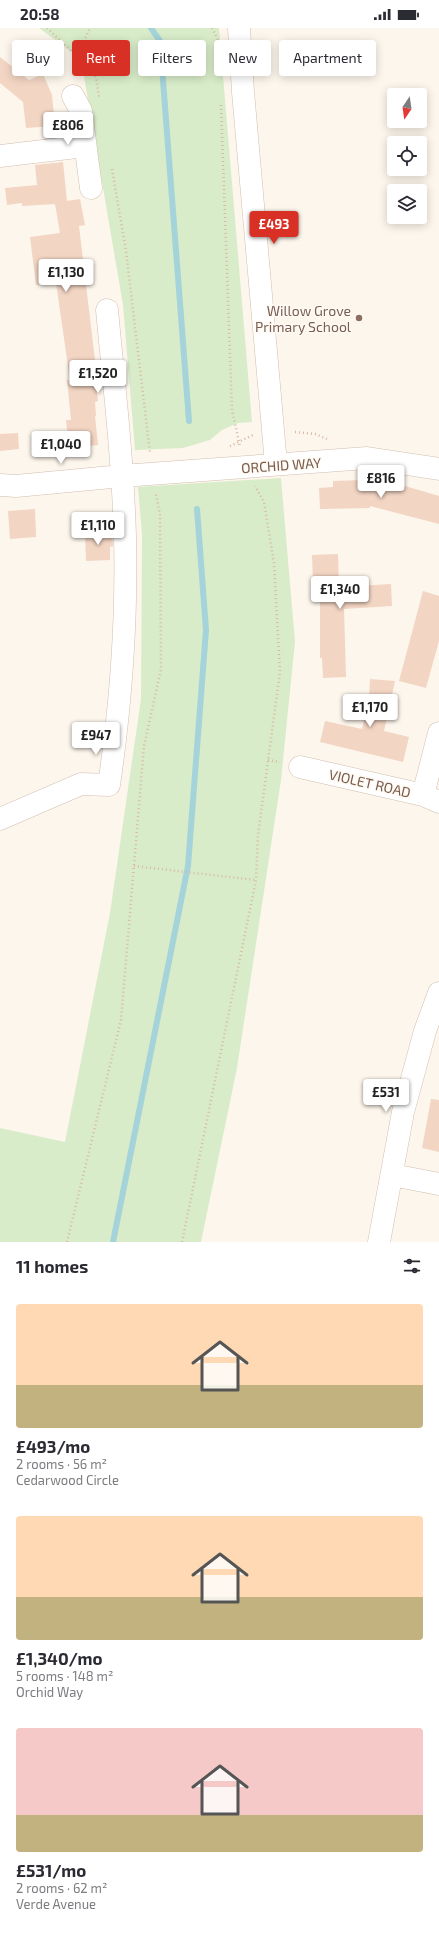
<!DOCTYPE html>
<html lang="en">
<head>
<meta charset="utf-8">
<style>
	:root { --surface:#fff; --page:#f2f2f3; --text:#2b2b33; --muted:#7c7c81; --accent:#d93025 }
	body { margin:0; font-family:"Exo 2",sans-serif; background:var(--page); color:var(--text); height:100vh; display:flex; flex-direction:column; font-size:15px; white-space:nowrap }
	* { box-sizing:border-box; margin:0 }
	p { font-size:13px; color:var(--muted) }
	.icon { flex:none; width:22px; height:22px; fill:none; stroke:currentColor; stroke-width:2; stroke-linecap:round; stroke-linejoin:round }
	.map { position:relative; height:1214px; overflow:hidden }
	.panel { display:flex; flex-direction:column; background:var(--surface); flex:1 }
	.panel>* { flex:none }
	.guide { position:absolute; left:12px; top:12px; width:415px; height:36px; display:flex; gap:8px }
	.needle { width:26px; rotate:193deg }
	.fabs { position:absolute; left:387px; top:60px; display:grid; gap:8px }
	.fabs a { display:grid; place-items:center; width:40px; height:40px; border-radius:4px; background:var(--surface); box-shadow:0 2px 10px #0003; font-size:20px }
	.price { position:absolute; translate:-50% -34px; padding:0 9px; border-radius:4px; background:#fff; color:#222; font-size:13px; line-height:26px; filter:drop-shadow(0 1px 2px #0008) }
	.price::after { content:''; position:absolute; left:50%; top:24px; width:12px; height:9px; margin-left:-6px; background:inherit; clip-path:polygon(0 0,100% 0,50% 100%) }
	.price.selected { background:var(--accent); color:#fff }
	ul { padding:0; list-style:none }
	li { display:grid; align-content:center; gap:8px; height:212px; padding:0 16px }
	li span { display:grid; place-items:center; height:124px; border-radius:4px; color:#555 }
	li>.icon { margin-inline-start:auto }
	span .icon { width:72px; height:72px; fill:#fffc; stroke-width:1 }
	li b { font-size:17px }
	h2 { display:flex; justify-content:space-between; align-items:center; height:48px; padding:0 16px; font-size:17px }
	.pill { padding:0 14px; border-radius:4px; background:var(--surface); box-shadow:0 2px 10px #0003; font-size:14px; line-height:36px }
	.pill.selected { background:var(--accent); color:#fff }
	.status { display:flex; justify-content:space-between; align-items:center; height:28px; padding:0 20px; background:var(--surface); direction:ltr }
	.status svg { height:11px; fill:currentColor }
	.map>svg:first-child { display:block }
	.green { fill:#d8ecc9 }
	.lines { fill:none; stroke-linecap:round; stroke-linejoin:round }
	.stream { stroke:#a5d3da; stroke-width:6 }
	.building { fill:#f3d5c3 }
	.minor-casing { stroke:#d1beb0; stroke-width:23 }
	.path { stroke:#d9b8a5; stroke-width:2.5; stroke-dasharray:1 3; stroke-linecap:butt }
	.minor { stroke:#fff; stroke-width:22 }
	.education-dot { fill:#8d6e63; stroke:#fffaf3; stroke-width:1.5 }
	.labels { text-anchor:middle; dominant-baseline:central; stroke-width:3; stroke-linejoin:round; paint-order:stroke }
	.education-label { font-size:14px; fill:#785e54; stroke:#fffaf3; text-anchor:end }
	.street-label { font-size:14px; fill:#7a5c4d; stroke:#fffaf3 }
</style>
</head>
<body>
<div class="status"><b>20:58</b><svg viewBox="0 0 49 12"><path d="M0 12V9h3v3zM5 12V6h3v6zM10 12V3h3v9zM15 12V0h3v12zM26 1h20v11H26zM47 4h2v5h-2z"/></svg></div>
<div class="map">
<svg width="439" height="1214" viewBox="0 0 439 1214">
	<rect width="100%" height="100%" fill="#fdf6ec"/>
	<path class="green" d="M39 0H219L252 394 238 395 222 402 210 412 183 420 135 422 123 277 81 31Z
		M281 450 295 614 281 752 237 1040 201 1214H0V1100L65 1114 110 885 141 671 142 507 138 459Z"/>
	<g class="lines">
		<path class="stream" d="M151 0 160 13 189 393
			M113 1214 188 838 206 602 197 481"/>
	</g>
	<path class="building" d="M0 29 29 52 43 46 52 67 55 98 26 100 23 74 0 55Z
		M63 134 67 173 80 171 85 197 79 198 95 332H93L98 373 95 374 96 388H95L98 417 69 420 66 392H71L67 352H70L56 255 36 257 30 209 60 205 55 176 22 178V175L7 177 5 160 37 157 35 137Z
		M18 405 19 421 0 423V406Z
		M362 452V458L394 460 395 455 439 468V496L370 478V480L320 481 319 460 333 459V453Z
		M35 481 36 509 10 511 8 483Z
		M85 504H112L113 518 110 519V532L86 533Z
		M338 526 339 559 391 556 392 578 344 581 346 649 323 650 322 630H320V557L313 558 312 527Z
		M423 563 439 568V613L426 660 399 653Z
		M370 651 395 653 384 703 409 709 403 734 320 714 325 693 362 701 369 670Z
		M431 1071 439 1072V1124L422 1120Z"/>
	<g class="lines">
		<g class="minor-casing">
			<path id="minor" d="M239 0 243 64 276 436
				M73 68 81 83 91 160
				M0 128 85 118
				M0 457 16 458 122 448 367 430 439 441
				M300 739 423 767 439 774
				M423 767 439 705
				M0 791 81 756 109 757C121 675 127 591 125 509 123 433 114 357 107 282
				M392 1147 439 1156
				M379 1214 403 1084 425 1003 439 965"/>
		</g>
		<path class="path" d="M47 0 77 28 96 49 99 69
			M212 0 218 12
			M77 28 90 0
			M221 77 232 382 240 419
			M112 141 126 223 150 425
			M295 404 315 406 327 411
			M230 418 253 407
			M268 732 280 734
			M134 838 256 852
			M67 1214 121 992 144 718 161 641 160 487 156 466
			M182 1214 256 852 258 807 280 644 274 535 264 474 255 458"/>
		<use href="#minor" class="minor"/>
	</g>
	<circle class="education-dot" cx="359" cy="290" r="4"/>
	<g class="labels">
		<g class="education-label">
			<text x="351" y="282">Willow Grove<tspan x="351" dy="16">Primary School</tspan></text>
		</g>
		<g class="street-label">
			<text transform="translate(281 437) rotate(-4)">ORCHID WAY</text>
			<text transform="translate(370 755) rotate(13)">VIOLET ROAD</text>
		</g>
	</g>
</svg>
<div class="fabs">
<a><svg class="needle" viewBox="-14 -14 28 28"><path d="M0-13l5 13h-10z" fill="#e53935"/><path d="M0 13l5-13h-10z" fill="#7c7c81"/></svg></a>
<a><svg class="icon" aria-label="locate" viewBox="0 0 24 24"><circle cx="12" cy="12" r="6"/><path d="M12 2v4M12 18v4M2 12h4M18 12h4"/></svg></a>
<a><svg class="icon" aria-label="layers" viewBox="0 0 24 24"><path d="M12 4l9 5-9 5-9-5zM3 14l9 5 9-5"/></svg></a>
</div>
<b class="price" style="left:68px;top:118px">£806</b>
<b class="price selected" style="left:274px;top:217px">£493</b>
<b class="price" style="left:66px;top:265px">£1,130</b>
<b class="price" style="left:98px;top:366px">£1,520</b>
<b class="price" style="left:61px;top:437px">£1,040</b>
<b class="price" style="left:381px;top:471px">£816</b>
<b class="price" style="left:98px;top:518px">£1,110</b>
<b class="price" style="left:340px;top:582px">£1,340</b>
<b class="price" style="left:370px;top:700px">£1,170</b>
<b class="price" style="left:96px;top:728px">£947</b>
<b class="price" style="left:386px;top:1085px">£531</b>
<div class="guide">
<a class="pill">Buy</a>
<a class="pill selected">Rent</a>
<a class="pill">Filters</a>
<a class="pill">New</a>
<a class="pill">Apartment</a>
</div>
</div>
<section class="panel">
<h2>11 homes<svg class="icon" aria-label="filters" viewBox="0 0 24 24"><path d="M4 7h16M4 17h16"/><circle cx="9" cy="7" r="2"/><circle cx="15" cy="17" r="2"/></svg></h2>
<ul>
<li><span style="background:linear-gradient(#ffd9b3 65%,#c2b280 0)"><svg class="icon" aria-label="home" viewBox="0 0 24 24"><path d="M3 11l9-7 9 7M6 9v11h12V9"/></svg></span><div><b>£493/mo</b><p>2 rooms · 56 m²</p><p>Cedarwood Circle</p></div></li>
<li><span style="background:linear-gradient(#ffd9b3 65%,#c2b280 0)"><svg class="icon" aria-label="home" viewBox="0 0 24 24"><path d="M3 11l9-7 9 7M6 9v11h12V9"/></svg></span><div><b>£1,340/mo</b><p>5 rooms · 148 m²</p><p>Orchid Way</p></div></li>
<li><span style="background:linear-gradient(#f6c9c9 70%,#c2b280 0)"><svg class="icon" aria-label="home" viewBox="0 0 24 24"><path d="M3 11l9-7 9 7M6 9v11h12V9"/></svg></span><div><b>£531/mo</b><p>2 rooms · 62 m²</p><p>Verde Avenue</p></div></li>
</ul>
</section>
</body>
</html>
